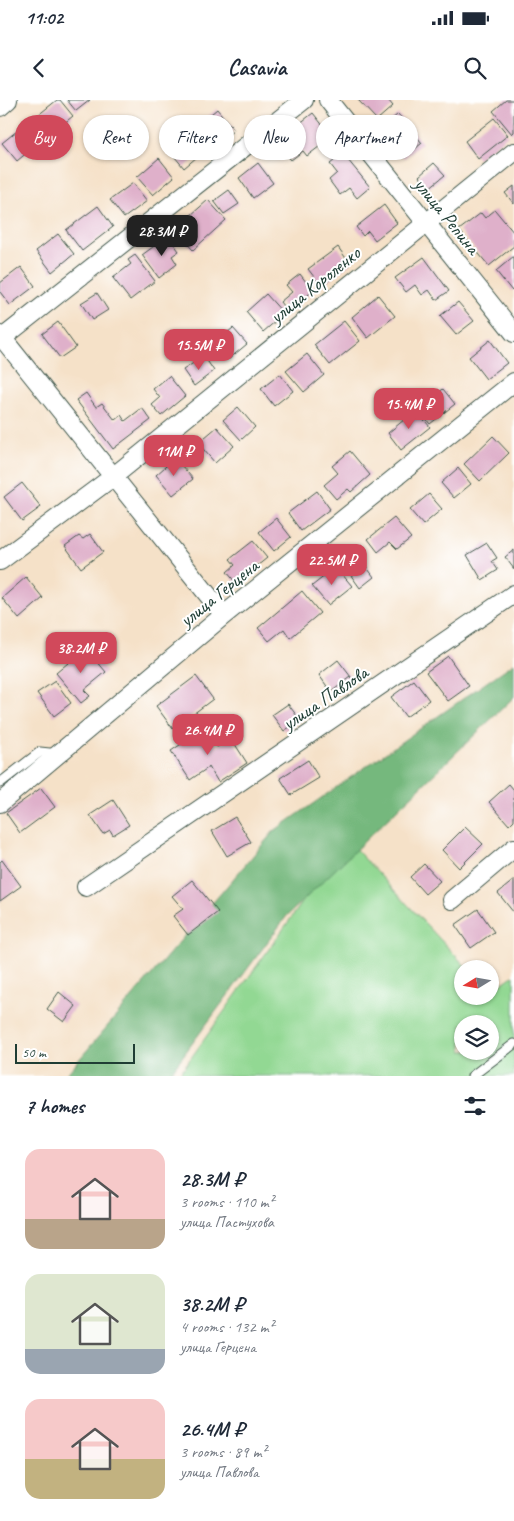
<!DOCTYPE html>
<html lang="en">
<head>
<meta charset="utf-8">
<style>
	:root { --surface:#fff; --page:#f6f6f7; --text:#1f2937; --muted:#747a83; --accent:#d1495b }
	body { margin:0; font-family:Caveat,sans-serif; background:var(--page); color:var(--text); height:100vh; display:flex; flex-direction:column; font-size:19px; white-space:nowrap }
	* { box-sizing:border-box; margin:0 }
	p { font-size:16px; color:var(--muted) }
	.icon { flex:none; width:28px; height:28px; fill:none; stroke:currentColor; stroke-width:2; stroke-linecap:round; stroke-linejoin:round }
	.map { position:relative; height:976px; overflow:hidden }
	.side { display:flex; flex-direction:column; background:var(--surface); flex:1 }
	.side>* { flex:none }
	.banner { position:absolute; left:15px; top:15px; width:485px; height:45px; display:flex; gap:10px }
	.needle { width:32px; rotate:259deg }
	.tools { position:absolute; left:454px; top:860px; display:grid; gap:10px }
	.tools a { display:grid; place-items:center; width:45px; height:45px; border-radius:50%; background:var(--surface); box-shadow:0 1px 4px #0004; font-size:25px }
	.scale { position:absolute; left:15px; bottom:12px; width:120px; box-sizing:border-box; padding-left:5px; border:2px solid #1f3d34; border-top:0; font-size:14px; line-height:18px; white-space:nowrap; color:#1f3d34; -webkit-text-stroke:4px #fff; paint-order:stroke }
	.price { position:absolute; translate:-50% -42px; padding:0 11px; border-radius:10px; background:var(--accent); color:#fff; font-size:16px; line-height:32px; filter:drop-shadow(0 1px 2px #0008) }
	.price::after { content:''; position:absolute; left:50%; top:30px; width:15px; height:11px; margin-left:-8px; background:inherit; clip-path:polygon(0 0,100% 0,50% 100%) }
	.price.on { background:#222; color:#fff }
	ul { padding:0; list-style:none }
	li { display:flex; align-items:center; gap:15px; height:125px; padding:0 25px }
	li span { display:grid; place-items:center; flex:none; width:140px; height:100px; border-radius:15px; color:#555 }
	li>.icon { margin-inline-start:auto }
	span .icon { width:60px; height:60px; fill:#fffc; stroke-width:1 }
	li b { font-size:21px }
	h2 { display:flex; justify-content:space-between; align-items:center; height:60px; padding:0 25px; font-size:21px }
	.chip { padding:0 18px; border-radius:22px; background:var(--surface); box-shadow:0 1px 4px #0004; font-size:18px; line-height:45px }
	.chip.on { background:var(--accent); color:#fff }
	.status { display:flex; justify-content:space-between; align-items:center; height:35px; padding:0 25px; background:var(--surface); direction:ltr }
	.status svg { height:14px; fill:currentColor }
	header { display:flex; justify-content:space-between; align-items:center; height:65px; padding:0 25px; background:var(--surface); font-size:22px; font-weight:600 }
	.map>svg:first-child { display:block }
	.green { fill:#92d893; stroke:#588a64; fill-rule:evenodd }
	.forest { fill:#75b87d; stroke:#4a7a58 }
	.building { fill:#dfb0ca }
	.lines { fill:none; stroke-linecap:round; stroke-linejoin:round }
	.service-casing { stroke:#3f564a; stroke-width:11 }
	.minor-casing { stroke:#3f564a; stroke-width:20 }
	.service { stroke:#fff; stroke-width:9 }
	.minor { stroke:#fff; stroke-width:18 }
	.labels { text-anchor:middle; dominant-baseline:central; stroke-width:4; stroke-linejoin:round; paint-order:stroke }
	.street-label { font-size:20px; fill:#1f3d34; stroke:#fff }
</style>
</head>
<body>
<div class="status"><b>11:02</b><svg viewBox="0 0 49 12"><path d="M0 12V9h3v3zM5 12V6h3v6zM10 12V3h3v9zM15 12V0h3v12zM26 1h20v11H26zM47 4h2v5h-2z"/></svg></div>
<header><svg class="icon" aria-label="back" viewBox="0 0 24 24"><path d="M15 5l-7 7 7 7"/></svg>Casavia<svg class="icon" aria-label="search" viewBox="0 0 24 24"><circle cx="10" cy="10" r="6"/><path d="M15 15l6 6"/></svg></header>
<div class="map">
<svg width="514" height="976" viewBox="0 0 514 976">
	<rect width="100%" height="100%" fill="#fff"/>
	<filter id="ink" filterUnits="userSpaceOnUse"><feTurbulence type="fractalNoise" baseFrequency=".02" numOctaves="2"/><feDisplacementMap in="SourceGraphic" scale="10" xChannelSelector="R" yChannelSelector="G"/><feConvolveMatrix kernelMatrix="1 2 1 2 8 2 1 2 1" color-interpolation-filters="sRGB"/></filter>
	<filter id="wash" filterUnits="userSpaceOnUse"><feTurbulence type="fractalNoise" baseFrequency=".0096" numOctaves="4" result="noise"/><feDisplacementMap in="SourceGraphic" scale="20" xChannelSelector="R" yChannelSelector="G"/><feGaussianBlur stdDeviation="1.12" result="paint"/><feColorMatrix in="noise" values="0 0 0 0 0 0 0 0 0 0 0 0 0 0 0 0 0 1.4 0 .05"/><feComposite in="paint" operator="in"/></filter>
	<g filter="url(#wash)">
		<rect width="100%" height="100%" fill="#f5e1c8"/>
		<path class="green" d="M347 740 468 869H462V896H490V892L514 875V976H178ZM462 924H490V951H462Z"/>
		<path class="forest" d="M514 563V597L286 817 168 976H65L274 731Z"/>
		<g id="blocks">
			<path class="building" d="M57 0H60L73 16 47 37 32 20Z
				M67 0H90L76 11Z
				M358 0H388L393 6 377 20Z
				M506 0H514V32L512 34 493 11Z
				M217 9 234 30 211 49 194 28Z
				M313 13 332 37 307 56 303 51 291 60 276 42Z
				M398 14 422 43 404 58 380 30Z
				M494 18 508 35 478 59 465 41Z
				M28 22 42 40 17 61 2 43Z
				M185 28 204 51 184 68 165 45Z
				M343 54 370 87 357 98 349 88 340 95 329 80 337 73 330 64Z
				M159 58 174 77 153 95 137 77Z
				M258 63 273 83 253 98 239 78Z
				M434 63 445 75 429 88 419 76Z
				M133 83 147 101 124 118 110 100Z
				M514 86V104L505 93Z
				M229 90 239 104 224 114 214 101Z
				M208 100 226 120 193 150 182 138 189 131 182 123Z
				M384 105 397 123 375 140 368 131 363 136 356 127Z
				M98 106 113 127 82 151 66 130Z
				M495 110 514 133V146L489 166 459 130 481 113 485 118Z
				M58 134 74 154 52 172 36 151Z
				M168 136 179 151 172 156 177 164 159 178 142 155Z
				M338 147 350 164 321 186 308 169Z
				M135 155 155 181 130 200 113 178 131 164 128 160Z
				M514 156V189L512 191 496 171Z
				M424 157 449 191 436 200 429 190 422 195 415 185 406 192 395 178Z
				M21 167 35 186 10 205 0 192V183Z
				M300 174 313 191 287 211 280 202 292 192 286 185Z
				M97 193 108 210 92 220 81 203Z
				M266 194 284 214 263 232 246 212Z
				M378 195 395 216 368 238 352 217Z
				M458 202 474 221 456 235 440 216Z
				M344 221 360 241 330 265 314 245Z
				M58 222 76 247 60 258 42 234Z
				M233 228 247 244 229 259 216 242Z
				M490 240 507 263 486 279 469 257Z
				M307 254 324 275 304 292 286 271Z
				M204 256 214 271 194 286 183 270Z
				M280 274 293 291 274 306 261 289Z
				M169 276 185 296 161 316 152 305 160 298 153 289Z
				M443 289 455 304 430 324 410 299 420 291 428 302Z
				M86 293 96 307 102 303 115 320 121 315 125 321 142 308 151 320 113 349 76 300Z
				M238 307 255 327 241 340 223 320Z
				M416 310 430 327 401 350 388 333Z
				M217 327 234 346 215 363 198 343Z
				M493 336 509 353 480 381 464 364Z
				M350 351 370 375 351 392 348 389 336 399 324 385 338 373 332 366Z
				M175 358 193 379 173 395 156 375Z
				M458 368 471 384 454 398 441 383Z
				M22 383 41 407 22 421 4 397Z
				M317 391 330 409 301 431 288 413Z
				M429 394 442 409 423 425 410 410Z
				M276 418 291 437 274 451 259 432Z
				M394 418 411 438 397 449 390 442 378 452 368 439Z
				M90 434 103 452 81 468 65 446 79 436 83 439Z
				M253 441 267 458 236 483 227 472 235 465 230 459Z
				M487 443 497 458 492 461 498 470 482 480 467 455Z
				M354 450 374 477 360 488 340 460Z
				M514 450V469L505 457Z
				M336 467 352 486 328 505 312 486Z
				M26 477 43 498 19 519 2 498Z
				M302 491 320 513 290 538 284 529 269 541 258 528Z
				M86 548 106 572 84 590 90 596 81 603 56 573Z
				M448 556 469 586 448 601 426 572Z
				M338 560 351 577 331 592 319 575Z
				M196 576 213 599 173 629 156 606Z
				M414 580 429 600 406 617 391 597Z
				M55 581 71 603 54 616 37 593Z
				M288 604 300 620 284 631 272 615Z
				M205 628 217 647 231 638 247 663 218 682 209 667 190 680 171 651Z
				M308 660 319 678 291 695 280 678Z
				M509 684 514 690V720L509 725 489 702Z
				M41 688 55 707 20 733 6 713Z
				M113 700 129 725 113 735 110 730 103 734 90 715Z
				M235 717 251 742 227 756 212 731Z
				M465 727 483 744 459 768 442 750Z
				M2 760 21 786 0 801V762Z
				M424 764 440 781 425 794 410 777Z
				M192 780 218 812 188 835 173 816 183 809 172 796Z
				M514 780V813L498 793Z
				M478 809 494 832 471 848 455 825Z
				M59 892 76 906 64 922 47 909Z"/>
		</g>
	</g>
	<g filter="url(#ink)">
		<use href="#blocks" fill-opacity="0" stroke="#3f564a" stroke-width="1"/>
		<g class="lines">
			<g class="service-casing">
				<path id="service" d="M0 683 40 652 59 654
					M472 976 514 944"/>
			</g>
			<g class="minor-casing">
				<path id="minor" d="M328 0 514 233
					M0 7 8 0
					M0 235 224 515
					M0 240 304 0
					M0 461 114 376 514 52
					M0 703 224 515 514 282
					M86 787 514 494
					M452 800 514 748"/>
			</g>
			<use href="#service" class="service"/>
			<use href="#minor" class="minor"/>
		</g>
	</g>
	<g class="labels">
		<g class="street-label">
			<text transform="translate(447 116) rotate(51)">улица Репина</text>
			<text transform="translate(315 185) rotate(-39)">улица Короленко</text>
			<text transform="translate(219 493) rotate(-39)">улица Герцена</text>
			<text transform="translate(325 598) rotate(-34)">улица Павлова</text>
		</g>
	</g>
</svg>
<div class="tools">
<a><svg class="needle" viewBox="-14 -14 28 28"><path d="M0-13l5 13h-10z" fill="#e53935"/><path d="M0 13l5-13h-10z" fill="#747a83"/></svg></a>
<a><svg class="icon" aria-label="layers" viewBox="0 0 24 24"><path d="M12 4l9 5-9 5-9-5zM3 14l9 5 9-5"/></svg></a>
</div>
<div class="scale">50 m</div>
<b class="price on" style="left:162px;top:157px">28.3M ₽</b>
<b class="price" style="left:199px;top:271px">15.5M ₽</b>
<b class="price" style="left:409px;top:330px">15.4M ₽</b>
<b class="price" style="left:174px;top:377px">11M ₽</b>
<b class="price" style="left:332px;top:486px">22.5M ₽</b>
<b class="price" style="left:81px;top:574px">38.2M ₽</b>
<b class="price" style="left:208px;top:656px">26.4M ₽</b>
<div class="banner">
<a class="chip on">Buy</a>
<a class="chip">Rent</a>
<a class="chip">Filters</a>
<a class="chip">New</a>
<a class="chip">Apartment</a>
</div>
</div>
<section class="side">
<h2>7 homes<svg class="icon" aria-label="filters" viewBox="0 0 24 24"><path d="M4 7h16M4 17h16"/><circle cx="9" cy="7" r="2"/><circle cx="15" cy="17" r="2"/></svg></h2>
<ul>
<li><span style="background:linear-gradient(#f6c9c9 70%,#b9a48a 0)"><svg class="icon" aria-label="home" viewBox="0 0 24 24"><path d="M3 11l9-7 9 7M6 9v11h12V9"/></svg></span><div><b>28.3M ₽</b><p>3 rooms · 110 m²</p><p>улица Пастухова</p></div></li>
<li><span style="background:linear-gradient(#dfe7d0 75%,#9aa5b1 0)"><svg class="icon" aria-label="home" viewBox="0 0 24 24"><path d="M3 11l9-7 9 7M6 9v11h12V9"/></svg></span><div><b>38.2M ₽</b><p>4 rooms · 132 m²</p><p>улица Герцена</p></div></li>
<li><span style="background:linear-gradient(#f6c9c9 60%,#c2b280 0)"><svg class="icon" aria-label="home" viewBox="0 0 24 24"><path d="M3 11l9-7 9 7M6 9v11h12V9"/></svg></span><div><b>26.4M ₽</b><p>3 rooms · 89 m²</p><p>улица Павлова</p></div></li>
</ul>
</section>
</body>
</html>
